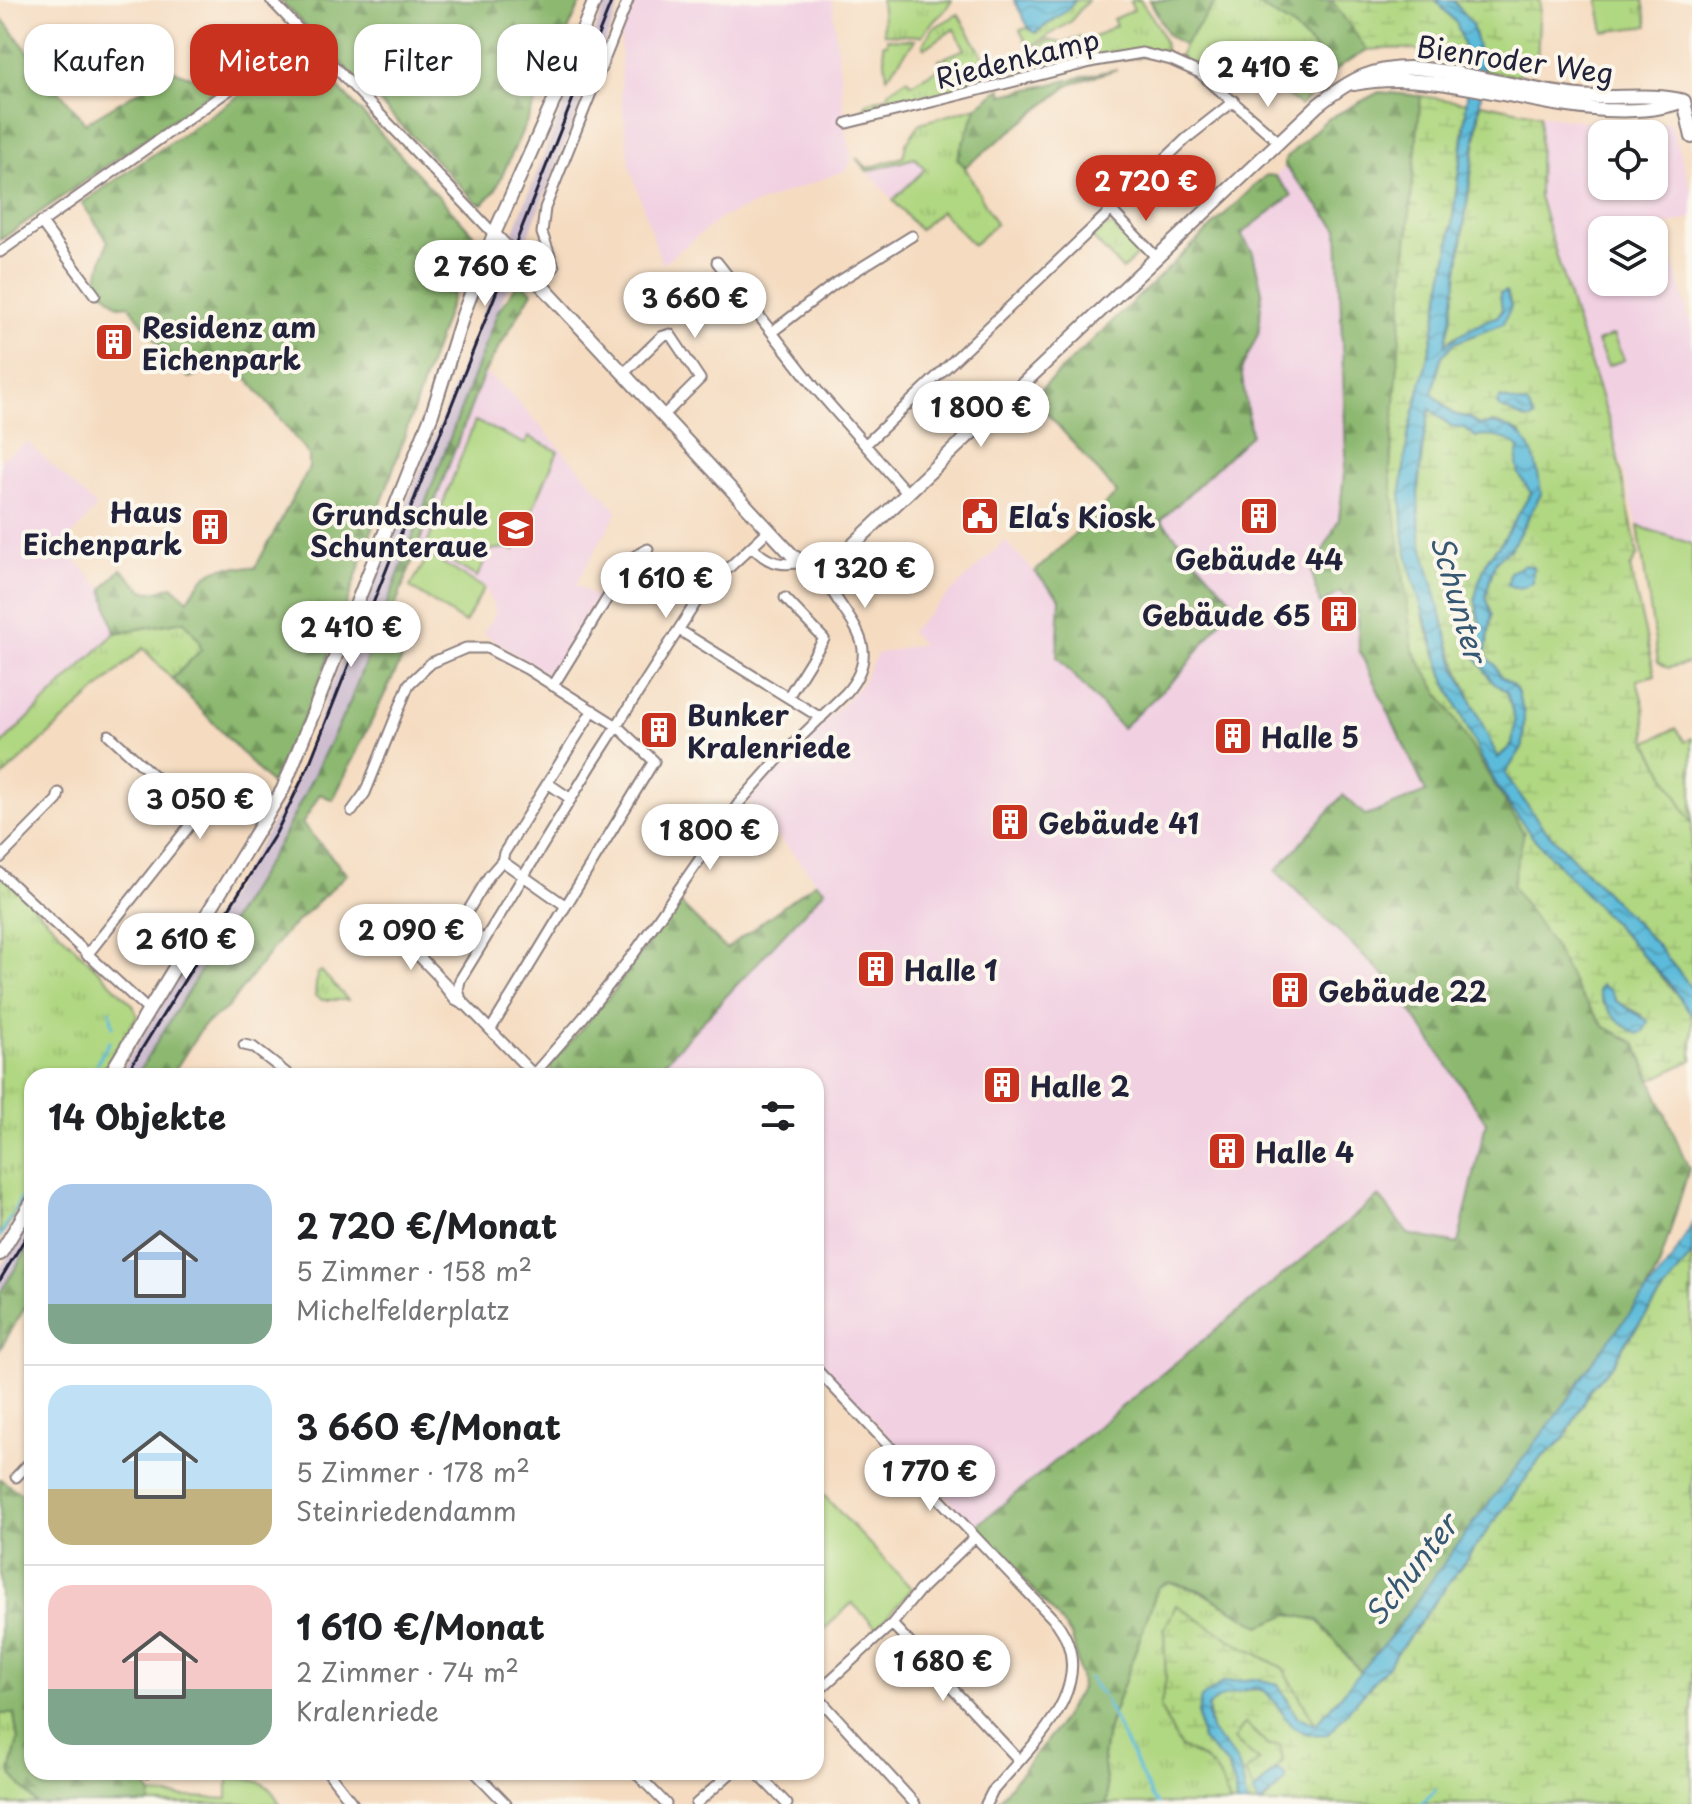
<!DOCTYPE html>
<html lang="de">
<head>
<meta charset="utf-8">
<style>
	:root { --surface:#fff; --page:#f2f2f2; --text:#202124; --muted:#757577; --line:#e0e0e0; --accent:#c8321e }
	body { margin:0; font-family:"Playpen Sans",sans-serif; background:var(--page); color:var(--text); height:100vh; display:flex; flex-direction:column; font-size:30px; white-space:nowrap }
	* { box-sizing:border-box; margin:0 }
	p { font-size:26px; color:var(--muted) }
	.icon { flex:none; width:44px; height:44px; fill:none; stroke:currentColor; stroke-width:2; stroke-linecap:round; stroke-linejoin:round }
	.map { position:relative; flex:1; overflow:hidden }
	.details { position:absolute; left:24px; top:1068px; width:800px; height:712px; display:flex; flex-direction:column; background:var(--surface); border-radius:24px; box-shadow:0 2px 6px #0004 }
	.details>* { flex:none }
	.top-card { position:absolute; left:24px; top:24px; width:800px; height:72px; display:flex; gap:16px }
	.fabs { position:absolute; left:1588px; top:120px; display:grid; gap:16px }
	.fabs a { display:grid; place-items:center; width:80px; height:80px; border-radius:16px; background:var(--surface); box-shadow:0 2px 6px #0004; font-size:40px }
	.price { position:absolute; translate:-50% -68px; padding:0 18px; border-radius:28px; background:#fff; color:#222; font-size:26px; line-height:52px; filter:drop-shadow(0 2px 4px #0008) }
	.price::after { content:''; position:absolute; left:50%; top:48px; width:24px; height:18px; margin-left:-12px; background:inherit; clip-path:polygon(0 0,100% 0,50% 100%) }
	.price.current { background:var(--accent); color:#fff }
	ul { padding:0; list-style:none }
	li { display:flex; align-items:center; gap:24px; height:200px; padding:0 24px }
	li+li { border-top:2px solid var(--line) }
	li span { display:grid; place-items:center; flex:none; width:224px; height:160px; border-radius:24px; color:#555 }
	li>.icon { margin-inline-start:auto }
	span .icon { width:96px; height:96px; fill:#fffc; stroke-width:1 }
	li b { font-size:34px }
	h2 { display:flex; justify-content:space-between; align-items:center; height:96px; padding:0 24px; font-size:34px }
	.chip { padding:0 28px; border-radius:24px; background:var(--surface); box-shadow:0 2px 6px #0004; font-size:28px; line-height:72px }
	.chip.current { background:var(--accent); color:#fff }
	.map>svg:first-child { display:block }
	.built { fill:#f1d0e2; fill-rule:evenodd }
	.railway { fill:#cebed0 }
	.grass { fill:url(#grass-tufts); stroke:#697c5e; stroke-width:2 }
	.forest { fill:url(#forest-firs); stroke:#576d55; stroke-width:2 }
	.wetland { fill:url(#wetland-marsh); stroke:#697c5e; stroke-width:2; fill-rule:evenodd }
	.garden { fill:#b0d781; stroke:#697c5e; stroke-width:2 }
	.water { fill:url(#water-waves); stroke:#3f6e8a; stroke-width:2; fill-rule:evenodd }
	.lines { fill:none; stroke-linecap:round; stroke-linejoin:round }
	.stream { stroke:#5cbbda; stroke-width:3 }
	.street-casing { stroke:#8c7f7e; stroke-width:13 }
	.secondary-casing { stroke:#8c7f7e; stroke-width:16 }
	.street { stroke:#fff; stroke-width:9 }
	.secondary { stroke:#fff; stroke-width:12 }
	.rail { stroke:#22223b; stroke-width:3 }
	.labels { text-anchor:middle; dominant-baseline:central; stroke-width:8; stroke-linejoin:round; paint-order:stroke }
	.street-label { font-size:28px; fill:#22223b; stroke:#fbf7ec }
	.poi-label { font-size:28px; font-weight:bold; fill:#22223b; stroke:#fbf7ec; text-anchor:start }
	.water-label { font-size:30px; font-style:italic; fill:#365873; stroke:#fbf7ec }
</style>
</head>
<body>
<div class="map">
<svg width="1692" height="1804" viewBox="0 0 1692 1804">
	<defs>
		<pattern id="grass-tufts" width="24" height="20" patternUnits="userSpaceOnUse" patternTransform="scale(2)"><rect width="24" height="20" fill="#b0d781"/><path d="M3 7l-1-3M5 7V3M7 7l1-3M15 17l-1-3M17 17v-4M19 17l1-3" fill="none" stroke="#97b870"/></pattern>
		<pattern id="forest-firs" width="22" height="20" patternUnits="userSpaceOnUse" patternTransform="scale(2)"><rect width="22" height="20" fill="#8cb86f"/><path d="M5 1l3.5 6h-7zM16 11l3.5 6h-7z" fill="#72955c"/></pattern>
		<pattern id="wetland-marsh" width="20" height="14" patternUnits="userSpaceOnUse" patternTransform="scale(2)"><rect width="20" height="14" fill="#b0d781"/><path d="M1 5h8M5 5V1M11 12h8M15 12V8" fill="none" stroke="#97b870"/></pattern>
		<pattern id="water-waves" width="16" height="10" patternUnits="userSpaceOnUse" patternTransform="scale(2)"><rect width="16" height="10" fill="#5cbbda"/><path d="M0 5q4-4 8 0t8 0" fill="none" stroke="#4c98b2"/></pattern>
	</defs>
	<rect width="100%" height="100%" fill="#fbf7ec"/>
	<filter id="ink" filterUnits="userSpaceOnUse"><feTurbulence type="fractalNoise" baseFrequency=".0125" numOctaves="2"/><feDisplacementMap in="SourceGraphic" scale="16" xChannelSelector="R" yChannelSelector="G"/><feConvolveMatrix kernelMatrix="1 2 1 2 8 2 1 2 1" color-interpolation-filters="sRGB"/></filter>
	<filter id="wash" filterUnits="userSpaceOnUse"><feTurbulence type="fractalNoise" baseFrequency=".006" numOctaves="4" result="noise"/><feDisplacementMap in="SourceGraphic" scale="32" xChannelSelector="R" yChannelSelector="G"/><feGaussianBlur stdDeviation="1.8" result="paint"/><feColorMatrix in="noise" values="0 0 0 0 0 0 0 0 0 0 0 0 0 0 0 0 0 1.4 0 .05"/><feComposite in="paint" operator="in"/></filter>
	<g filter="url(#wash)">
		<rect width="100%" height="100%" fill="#f5dcc1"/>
		<path class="built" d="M635 0H832L846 130 852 158 846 170 722 217 662 264 629 164 621 93V35Z
			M1540 115 1590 122 1671 123 1692 192V218L1663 226 1692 327V544L1638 526 1612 430 1573 311 1539 196ZM1602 134H1654V186H1602ZM1602 230H1654V282H1602Z
			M916 158 926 169 893 200 867 171Z
			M1285 167 1338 229 1346 456 1339 519 1312 573 1320 603 1341 592 1358 613 1359 650 1426 793 1366 816 1276 871 1392 983 1486 1122 1458 1245 1408 1234 1378 1196 975 1527 816 1359V1076H652L824 890 748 801 783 762 850 697 861 684 877 654 922 644 910 631 1005 541 1035 572 1117 494 1033 397 1266 175 1275 176Z
			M484 373 506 389 618 511 576 584 597 598 549 676 483 633 496 613 485 587 417 547Z
			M27 442 97 507 62 547 103 589 115 633 0 746V460Z"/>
		<path class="railway" d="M608 0H622L498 311 417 547 350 702 284 835 200 972 136 1076H118L291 793 334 679 438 427 546 149Z
			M32 1218V1242L0 1293V1269Z"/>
		<path class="grass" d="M881 0H952C944 16 930 21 922 36L884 34Z
			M1076 0H1088L1070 22 1029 48 1020 30 1028 28 1036 33 1067 10Z
			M1133 0H1140C1151 15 1167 35 1165 54L1051 68 1033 50 1047 40 1063 43 1080 37 1084 43 1116 25 1113 19 1134 10 1130 2Z
			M1217 0H1250L1292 26 1315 49 1321 83 1300 106 1268 77 1219 82 1179 59 1184 45Z
			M1598 0H1643L1648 26 1604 32Z
			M958 14 984 58 980 61 983 66 988 65 991 80 864 112 866 103 889 96V91L907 79 911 84 942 67 939 60 965 49 954 29 925 48 923 45 932 29Z
			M887 39 915 40 887 77 883 44H887Z
			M977 107 957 159 965 167 996 224 973 245 941 211 919 230 893 200 925 169 915 158 867 171 856 158 868 168 903 157 906 144 920 123Z
			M1113 226 1138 254 1123 270 1092 237 1105 227Z
			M184 621 199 640 201 650 172 679 143 648 0 779V746L115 633Z
			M1676 728 1685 742 1692 738V824L1647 742Z
			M0 873 133 1005 137 1016 100 1076H32V1186L0 1238Z
			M321 971 348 1000H322L315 996 317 974Z
			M1169 1582 1199 1591 1260 1626 1289 1614 1318 1620 1362 1674 1316 1725 1283 1668 1241 1646 1164 1630 1166 1679 1161 1708 1181 1748C1214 1762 1219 1769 1230 1804H1106L1108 1796 1103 1757 1107 1731 1158 1587Z
			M14 1713 18 1740 10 1773 37 1804H0V1714Z
			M1245 1723 1268 1746 1280 1744 1283 1761 1253 1793 1245 1772 1258 1761 1234 1740Z"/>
		<path class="forest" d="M280 0H582L495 191 483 204 476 202Z
			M1150 0H1217L1184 45 1168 35Z
			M1250 0H1328L1333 2 1367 50 1342 65 1321 83 1315 49 1292 26Z
			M0 16 85 123 174 70 194 78 285 29 277 47 0 240Z
			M305 51 474 235 315 695 271 784 172 679 201 650 199 640 184 621 115 633 103 589 121 569C144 590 142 599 172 586L188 600C208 566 218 565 255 568L309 468V455L232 359 189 378 169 358 129 305 119 306 102 290 97 278 108 241 82 203Z
			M1117 69 1071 84 965 167 957 159 977 107 1001 88 1003 95Z
			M1379 92 1421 96 1406 254 1402 329 1413 650 1524 833 1552 943 1579 993 1605 1027 1635 1043 1689 1169 1659 1267 1643 1298 1592 1362 1568 1400 1362 1674 1318 1620 1289 1614 1260 1626 1199 1590 1169 1582 1158 1587 1107 1731 1103 1757 1108 1796 1106 1804H995L1056 1729 1081 1688 1080 1676 1072 1637 1054 1613 975 1527 1379 1196 1408 1234 1458 1244 1486 1122 1392 983 1276 871 1343 795 1366 816 1426 792 1359 650 1358 613 1341 592 1320 604 1312 573 1339 519 1346 456 1338 229 1285 167V159L1326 120Z
			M1266 175 1275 176 1292 195 1241 234 1253 253 1262 291 1259 332 1241 370 1251 435 1161 520 1234 603 1181 673 1122 728 1057 657 1060 598 1035 572 1117 493 1033 397Z
			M520 281 532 292 484 373 391 617 415 632 333 800 320 794 302 824 347 874 284 934 227 1008 203 1026 171 1076H136L284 835 350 702 498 311Z
			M816 882 825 890 652 1076H551V1064L614 991 678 901 726 949Z
			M32 1242V1296L0 1349V1293Z
			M0 1479 32 1501V1772H137L151 1795 150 1804H37L10 1773 18 1740 14 1714H0Z"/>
		<path class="wetland" d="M1328 0H1436L1457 24 1469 64C1451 61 1436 55 1419 51 1402 47 1384 49 1367 50L1333 2Z
			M1453 0H1540L1537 62 1515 76 1484 71 1472 25Z
			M1421 96 1467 103 1449 247 1431 345 1408 436 1401 492 1425 624 1444 677 1482 759 1531 835 1650 963 1689 1009 1692 1016V1060L1652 1080 1635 1043 1605 1027 1579 993 1552 943 1512 886 1524 833 1413 650 1390 471 1406 254ZM1601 985 1611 991 1616 1001 1643 1016 1613 1014 1603 1003 1598 991Z
			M1481 103 1540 115 1539 196 1573 311 1612 430 1638 555 1630 568 1655 675 1637 680 1644 707 1647 742 1692 824V871L1687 865 1688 883 1692 879V988L1655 943 1542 826 1505 774 1523 746 1524 714 1517 691 1512 684 1500 676 1495 665 1485 656 1492 615 1486 597 1490 579 1496 560 1512 547 1541 494 1521 433 1495 423 1479 425 1470 418 1453 414 1432 393C1435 382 1437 367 1442 356 1458 327 1501 339 1511 306L1500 294 1502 309 1498 316 1452 338 1445 347 1452 316Z
			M1429 408 1451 426 1465 428 1476 437 1492 434 1516 443 1519 448V474L1531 493 1502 542 1488 558 1479 582 1475 598 1480 624 1475 656 1492 681 1507 692 1515 721 1512 745 1497 758C1466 689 1432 613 1420 537 1414 495 1422 450 1429 408Z
			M1692 1254V1804H1262L1286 1780 1283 1773 1276 1770 1283 1761 1280 1745 1269 1746 1245 1723 1234 1740 1259 1761 1245 1772 1260 1804H1247L1234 1758 1211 1732 1208 1708C1216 1698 1223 1694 1235 1692 1250 1689 1266 1684 1276 1701 1282 1711 1274 1703 1281 1712 1288 1720 1298 1727 1306 1734L1328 1733 1386 1668 1541 1458 1564 1439 1591 1388 1614 1363 1624 1345Z
			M1176 1605 1241 1646 1283 1668 1316 1725 1298 1717 1278 1684 1256 1679 1223 1682 1198 1713 1202 1740 1226 1763 1235 1786 1236 1804H1230C1219 1769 1214 1762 1181 1748L1160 1708 1166 1679 1164 1630Z"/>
		<path class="garden" d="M1613 335 1624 360 1608 366 1597 342Z
			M475 421 525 444 529 437 558 451 515 550 506 548 490 550 477 577 426 547Z
			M1638 526 1692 544V662L1668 668 1658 662Z
			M429 555 484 588 465 623 410 587Z
			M816 1487 912 1589 877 1628 852 1603 816 1637Z
			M228 1777C254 1780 267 1778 280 1804H150L151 1795 228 1799Z"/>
		<path class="water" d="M1014 0H1075L1067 10 1035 33 1029 28Z
			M1436 0H1453L1472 25 1484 71 1452 316 1445 345 1472 327 1498 316 1502 309 1500 293 1506 291 1511 306 1503 324 1454 343 1442 356 1432 393 1453 414 1470 418 1479 425C1527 419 1537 454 1541 494L1512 547 1496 561 1490 579 1486 597 1492 615 1485 656 1495 665 1500 676 1512 684 1517 691 1524 714 1523 746 1505 774 1542 826 1655 943 1692 988V1016L1669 983 1531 835 1503 796 1482 759 1444 677 1414 583 1404 540 1401 492 1408 436 1431 345 1449 247 1465 126 1469 64 1457 24ZM1430 409 1451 426 1465 428 1476 437C1490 435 1510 437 1519 448L1517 464 1519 474 1531 493 1502 542 1488 558 1479 582 1475 598 1480 624 1475 655 1492 681 1507 692 1515 721 1512 745 1498 758 1455 666 1420 537 1418 493 1423 442Z
			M1500 398 1528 405 1534 418 1527 420 1499 407 1497 404Z
			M1525 565 1533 567V582C1525 588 1517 590 1508 585L1510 572Z
			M1601 985 1611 991 1616 1001 1648 1021 1644 1031 1637 1034C1620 1024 1605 1009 1598 991Z
			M1692 1224V1254L1624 1344 1614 1363 1591 1388 1564 1439 1541 1458 1386 1668 1328 1734C1270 1742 1287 1676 1241 1691 1227 1695 1219 1695 1208 1707 1208 1741 1220 1735 1235 1759 1243 1771 1244 1790 1247 1804H1236L1235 1786 1227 1764 1202 1740 1198 1713 1201 1698 1223 1682 1256 1679 1278 1684 1297 1717 1316 1724 1393 1634 1457 1545 1568 1400 1592 1362 1673 1258Z
			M1276 1770 1283 1773 1286 1780 1260 1804 1253 1793Z"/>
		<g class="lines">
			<path class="stream" d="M110 1011 113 1026
				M97 1063 109 1042
				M90 1076 94 1069
				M14 1211 32 1179
				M0 1237 11 1216
				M1089 1678 1102 1695
				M1105 1700 1152 1797 1158 1804
				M1422 1804 1435 1790"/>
		</g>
	</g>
	<g filter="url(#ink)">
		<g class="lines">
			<g class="street-casing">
				<path id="street" d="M271 0 494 234
					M847 123 1095 61 1142 53 1171 60 1200 73 1279 142
					M1111 210 1157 258
					M41 222 95 295
					M0 252 304 37
					M717 262 816 389 908 494
					M540 283 554 267 542 233 545 208 628 0
					M772 332 833 285 912 236
					M624 373 661 337 670 334 700 379 664 415
					M865 445 1187 138 1234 101
					M752 546C765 562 781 567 801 562
					M785 598 824 639 788 697
					M679 630 821 718
					M553 686 632 558 648 549
					M549 784 571 799
					M352 811 365 793 409 684 431 663 466 648H487L527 669 617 726 654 761 491 1029
					M0 858 57 800 59 793
					M502 861 566 906
					M0 873 148 1010
					M484 940 464 927 462 921 489 876 502 861 504 853 593 710
					M398 944 411 948 535 1076
					M87 955 194 820 189 808 109 735
					M441 982 455 1000 464 1005
					M460 996 458 991 460 980 591 766 702 593 769 530
					M244 1045 253 1047 290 1076
					M532 1076 582 1019 635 952 739 803 780 757 846 693C892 639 833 615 822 566
					M816 1369 1057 1623C1103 1686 1030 1746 992 1792L986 1804
					M16 1477 32 1460
					M892 1624 1019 1760
					M816 1693 892 1624 919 1591 975 1537
					M816 1695 915 1804
					M328 1772 353 1804
					M475 1772 506 1804
					M635 1772 666 1804
					M756 1772 787 1804
					M147 1773 148 1772
					M696 1804 732 1772"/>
			</g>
			<g class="secondary-casing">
				<path id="secondary" d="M1354 84C1432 68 1523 105 1604 110 1631 111 1658 111 1683 101
					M1684 101 1692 137
					M494 234 793 556 805 564 818 566 831 564 841 556 1318 105C1351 79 1372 67 1414 68 1470 72 1524 90 1579 96 1614 100 1650 92 1684 101
					M109 1076 283 789 432 414 463 315 494 234 555 98 595 0
					M0 1254 32 1202"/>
			</g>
			<use href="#street" class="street"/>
			<use href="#secondary" class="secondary"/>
			<path class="rail" d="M125 1076 276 833 309 765 612 0
				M0 1280 32 1227"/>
		</g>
	</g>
	<defs>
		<g id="building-square" transform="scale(2)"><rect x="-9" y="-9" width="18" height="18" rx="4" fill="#c8321e" stroke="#fbf7ec"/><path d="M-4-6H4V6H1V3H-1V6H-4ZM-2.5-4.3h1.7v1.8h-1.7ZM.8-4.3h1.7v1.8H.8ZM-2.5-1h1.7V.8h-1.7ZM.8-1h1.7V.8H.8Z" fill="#fff"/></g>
		<g id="civic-square" transform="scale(2)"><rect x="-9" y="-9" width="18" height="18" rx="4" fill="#c8321e" stroke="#fbf7ec"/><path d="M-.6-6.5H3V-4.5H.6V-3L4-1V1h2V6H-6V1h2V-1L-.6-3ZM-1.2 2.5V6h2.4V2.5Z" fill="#fff"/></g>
		<g id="school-square" transform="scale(2)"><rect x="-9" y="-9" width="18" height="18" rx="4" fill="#c8321e" stroke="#fbf7ec"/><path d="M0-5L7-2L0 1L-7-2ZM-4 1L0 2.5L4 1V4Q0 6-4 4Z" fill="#fff"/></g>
	</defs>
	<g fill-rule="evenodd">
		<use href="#building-square" x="114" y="342"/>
		<use href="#civic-square" x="980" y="516"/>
		<use href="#building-square" x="1259" y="516"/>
		<use href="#building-square" x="210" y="527"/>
		<use href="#school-square" x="516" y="529"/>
		<use href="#building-square" x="1339" y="614"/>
		<use href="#building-square" x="659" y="730"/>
		<use href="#building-square" x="1233" y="736"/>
		<use href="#building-square" x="1010" y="822"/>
		<use href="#building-square" x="876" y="969"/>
		<use href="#building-square" x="1290" y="990"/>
		<use href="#building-square" x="1002" y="1085"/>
		<use href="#building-square" x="1227" y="1151"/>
	</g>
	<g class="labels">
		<g class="street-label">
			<text transform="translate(1017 58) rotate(-14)">Riedenkamp</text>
			<text transform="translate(1515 59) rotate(8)">Bienroder Weg</text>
		</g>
		<g class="poi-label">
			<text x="142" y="326">Residenz am<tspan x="142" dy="32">Eichenpark</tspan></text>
			<text x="182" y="511" text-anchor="end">Haus<tspan x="182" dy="32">Eichenpark</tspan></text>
			<text x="488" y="513" text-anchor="end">Grundschule<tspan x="488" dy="32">Schunteraue</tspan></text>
			<text x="1008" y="516">Ela‘s Kiosk</text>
			<text x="1259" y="558" text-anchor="middle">Gebäude 44</text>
			<text x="1311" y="614" text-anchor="end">Gebäude 65</text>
			<text x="687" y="714">Bunker<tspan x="687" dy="32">Kralenriede</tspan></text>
			<text x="1261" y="736">Halle 5</text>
			<text x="1038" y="822">Gebäude 41</text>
			<text x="904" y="969">Halle 1</text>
			<text x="1318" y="990">Gebäude 22</text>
			<text x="1030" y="1085">Halle 2</text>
			<text x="1255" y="1151">Halle 4</text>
		</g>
		<g class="water-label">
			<text transform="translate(1460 598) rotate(74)">Schunter</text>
			<text transform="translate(1410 1569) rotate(-52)">Schunter</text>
		</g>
	</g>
</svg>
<div class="fabs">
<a><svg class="icon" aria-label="locate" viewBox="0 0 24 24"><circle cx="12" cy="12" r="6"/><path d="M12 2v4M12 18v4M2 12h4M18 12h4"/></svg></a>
<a><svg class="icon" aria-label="layers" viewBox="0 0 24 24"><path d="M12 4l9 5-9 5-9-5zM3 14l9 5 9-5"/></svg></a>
</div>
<b class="price" style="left:1268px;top:109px">2 410 €</b>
<b class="price current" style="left:1146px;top:223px">2 720 €</b>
<b class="price" style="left:485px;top:308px">2 760 €</b>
<b class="price" style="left:695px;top:340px">3 660 €</b>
<b class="price" style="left:981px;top:449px">1 800 €</b>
<b class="price" style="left:865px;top:610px">1 320 €</b>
<b class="price" style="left:666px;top:620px">1 610 €</b>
<b class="price" style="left:351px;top:669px">2 410 €</b>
<b class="price" style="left:200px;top:841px">3 050 €</b>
<b class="price" style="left:710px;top:872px">1 800 €</b>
<b class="price" style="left:411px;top:972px">2 090 €</b>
<b class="price" style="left:186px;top:981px">2 610 €</b>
<b class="price" style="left:930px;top:1513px">1 770 €</b>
<b class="price" style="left:943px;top:1703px">1 680 €</b>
<div class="top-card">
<a class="chip">Kaufen</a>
<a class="chip current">Mieten</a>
<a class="chip">Filter</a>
<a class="chip">Neu</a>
</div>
<section class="details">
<h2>14 Objekte<svg class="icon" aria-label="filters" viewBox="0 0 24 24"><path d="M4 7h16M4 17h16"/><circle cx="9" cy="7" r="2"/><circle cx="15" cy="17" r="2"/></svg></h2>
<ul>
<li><span style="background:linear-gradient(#a9c7e8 75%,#7fa58c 0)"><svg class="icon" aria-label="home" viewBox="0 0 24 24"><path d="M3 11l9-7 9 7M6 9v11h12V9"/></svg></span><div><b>2 720 €/Monat</b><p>5 Zimmer · 158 m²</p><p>Michelfelderplatz</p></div></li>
<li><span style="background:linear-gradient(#bfe0f5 65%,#c2b280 0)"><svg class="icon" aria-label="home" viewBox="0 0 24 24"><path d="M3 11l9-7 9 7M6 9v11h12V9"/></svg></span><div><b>3 660 €/Monat</b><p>5 Zimmer · 178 m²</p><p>Steinriedendamm</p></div></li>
<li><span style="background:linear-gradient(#f6c9c9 65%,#7fa58c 0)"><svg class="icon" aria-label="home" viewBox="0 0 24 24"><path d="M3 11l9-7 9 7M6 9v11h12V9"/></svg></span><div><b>1 610 €/Monat</b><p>2 Zimmer · 74 m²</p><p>Kralenriede</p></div></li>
</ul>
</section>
</div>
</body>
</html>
